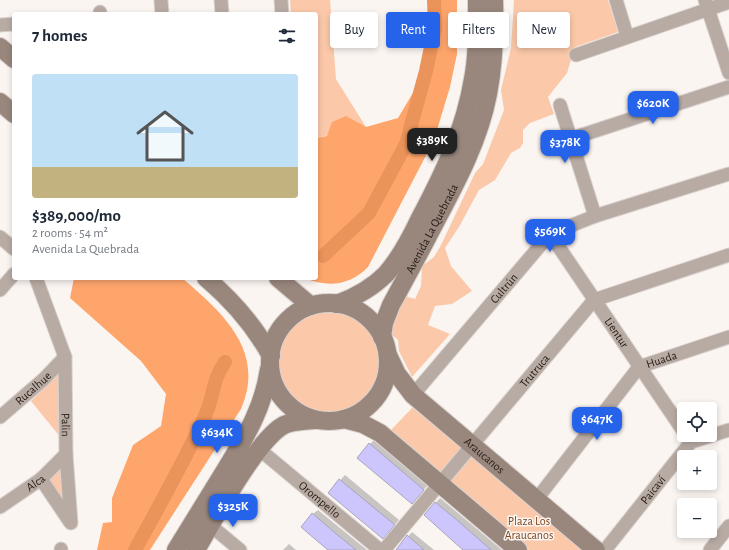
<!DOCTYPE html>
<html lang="en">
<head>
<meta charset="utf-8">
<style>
	:root { --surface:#fff; --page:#f6f6f7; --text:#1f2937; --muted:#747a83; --line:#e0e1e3; --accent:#2563eb }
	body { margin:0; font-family:"Alegreya Sans",sans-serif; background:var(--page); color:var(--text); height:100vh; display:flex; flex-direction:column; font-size:15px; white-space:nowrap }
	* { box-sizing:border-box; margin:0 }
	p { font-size:13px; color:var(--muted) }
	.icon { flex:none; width:22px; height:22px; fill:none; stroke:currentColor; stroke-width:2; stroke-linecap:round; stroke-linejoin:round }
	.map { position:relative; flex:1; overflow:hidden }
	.drawer { position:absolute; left:12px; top:12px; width:306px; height:268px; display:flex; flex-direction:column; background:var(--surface); border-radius:4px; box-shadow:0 2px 6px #0003 }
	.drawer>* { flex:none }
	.top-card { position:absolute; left:330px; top:12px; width:339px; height:36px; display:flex; gap:8px }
	.tools { position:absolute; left:677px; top:402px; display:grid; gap:8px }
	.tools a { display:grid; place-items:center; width:40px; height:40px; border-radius:4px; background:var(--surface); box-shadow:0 2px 6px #0003; font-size:20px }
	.price { position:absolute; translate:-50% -34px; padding:0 9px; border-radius:8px; background:var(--accent); color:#fff; font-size:13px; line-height:26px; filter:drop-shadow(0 1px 2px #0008) }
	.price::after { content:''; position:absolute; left:50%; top:24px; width:12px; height:9px; margin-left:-6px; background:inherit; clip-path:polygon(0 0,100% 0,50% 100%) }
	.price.active { background:#222; color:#fff }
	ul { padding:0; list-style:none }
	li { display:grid; align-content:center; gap:8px; height:212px; padding:0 20px }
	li+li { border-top:1px solid var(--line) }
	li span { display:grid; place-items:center; height:124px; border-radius:4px; color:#555 }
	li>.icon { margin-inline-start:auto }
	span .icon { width:72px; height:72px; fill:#fffc; stroke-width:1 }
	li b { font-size:17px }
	h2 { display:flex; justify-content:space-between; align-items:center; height:48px; padding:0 20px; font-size:17px }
	.pill { padding:0 14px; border-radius:4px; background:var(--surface); box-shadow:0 2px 6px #0003; font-size:14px; line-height:36px }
	.pill.active { background:var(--accent); color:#fff }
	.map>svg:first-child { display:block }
	.green { fill:#fbc8a9 }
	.forest { fill:#fea56c }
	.shadow { fill:#0003 }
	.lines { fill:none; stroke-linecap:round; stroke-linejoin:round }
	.canal { stroke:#ea935a; stroke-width:14 }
	.building { fill:#cdc6fd; stroke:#a8a5c0 }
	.street-casing { stroke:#d9d2cf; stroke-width:15 }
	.secondary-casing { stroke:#d9d2cf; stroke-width:20 }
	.street { stroke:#b8aba4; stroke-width:13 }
	.secondary { stroke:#99877d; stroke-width:18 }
	.labels { text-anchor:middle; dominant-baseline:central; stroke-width:3; stroke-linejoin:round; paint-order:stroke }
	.street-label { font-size:12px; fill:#251b15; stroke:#fbf5f2 }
	.park-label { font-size:12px; fill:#80471e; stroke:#fbf5f2 }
</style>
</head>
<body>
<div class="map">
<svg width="729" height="550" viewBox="0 0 729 550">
	<rect width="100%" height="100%" fill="#fbf5f2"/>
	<path class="green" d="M290 0H330L336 79 366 127 316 138V14H291Z
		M514 0H608L618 32 575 47 567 73 548 97 554 114 530 123 523 130V143L520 148 511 153 495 180 479 190 459 227 445 248 451 266 472 291 452 304 435 306 428 325 450 334 412 377 399 351 398 340 390 333 401 295 415 299 421 286 422 266 434 257 441 245 475 173 483 164 504 110 501 90 511 48Z
		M276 362a53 53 0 1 1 106 0a53 53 0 1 1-106 0Z
		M60 372 61 438 31 401Z
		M413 407 582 550H529L390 431Z
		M63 463 66 509 46 479Z"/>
	<path class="forest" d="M434 0H457V54L450 87 434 140 368 267C351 285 328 288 305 278H316V138L327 136 332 122 346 116 366 127 398 118 426 71 435 28Z
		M74 278H182C223 313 266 351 241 409L150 550H97L103 523 112 522V498L133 445 161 426 166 394 141 361 70 298Z"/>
	<path class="shadow" d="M375 439 428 485 416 498 370 444Z
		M345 475 399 520 387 533 329 493Z
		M440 498 502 550H467L425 515Z
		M318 510 367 550H329L313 514Z
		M412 532 434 550H398L397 549Z
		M289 544 296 550H283Z"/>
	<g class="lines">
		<path class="canal" d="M323 256 369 213 406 144 426 71 435 28 434 0
			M135 550C159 506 184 462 205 416 214 397 212 380 225 362"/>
	</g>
	<path class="building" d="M369 443 424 490 412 504 357 458Z
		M339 479 395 525 383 539 328 493Z
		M435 502 457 520 491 550H463L424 515Z
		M312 513 334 532 356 550H328L309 534 301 527Z
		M407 535 424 550H396Z"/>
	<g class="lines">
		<g class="street-casing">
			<g id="street">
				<path d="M221 0 222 14"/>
				<path d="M281 0 282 14"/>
				<path d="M616 0 627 36"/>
				<path d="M705 0 729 73"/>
				<path d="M161 1 162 14"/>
				<path d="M100 12V14"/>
				<path d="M0 25 14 24"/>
				<path d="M576 55 729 2"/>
				<path d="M560 105 595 216"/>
				<path d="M570 139 729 87"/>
				<path id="s1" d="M550 234 684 432"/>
				<path d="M0 237 14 249"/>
				<path id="s2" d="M36 278 65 357 66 454 71 523"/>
				<path d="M0 290 14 274"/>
				<path id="s3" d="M413 395 550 234 595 216 729 174"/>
				<path id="s4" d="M0 417 44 379 65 357"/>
				<path id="s5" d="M259 449 380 550"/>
				<path d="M41 479 70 522"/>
				<path id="s6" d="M536 500 639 367 729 337"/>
				<path id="s7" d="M0 507 41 479 66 454"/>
				<path d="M210 525 240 550"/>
				<path d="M61 550V549"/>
				<path id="s8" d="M384 550 594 300 729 255"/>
				<path id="s9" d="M605 550 691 442 729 430"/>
				<path d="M710 550 729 526"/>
			</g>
		</g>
		<g class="secondary-casing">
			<g id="secondary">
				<path d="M0 47 14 59"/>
				<path d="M0 102 14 114"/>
				<path d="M206 278C233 301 254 325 271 356"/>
				<path d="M278 278 311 306"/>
				<circle cx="329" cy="362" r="59"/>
				<path d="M337 304C356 297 372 288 386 274 400 258 410 239 419 220 443 175 465 129 473 79 478 53 477 26 477 0"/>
				<path id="s10" d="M382 337 384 323 391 305C403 283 415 261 427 238 451 192 478 146 488 94 494 63 495 32 494 0"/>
				<path id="s11" d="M388 355 397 374 413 395 596 550"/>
				<path d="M344 419 363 424 380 433 518 550"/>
				<path d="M176 550C191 526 206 501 221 477 243 441 263 411 269 369"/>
				<path d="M196 550C213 521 257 439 284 425 293 421 305 421 314 420"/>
			</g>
		</g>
		<use href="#street" class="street"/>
		<use href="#secondary" class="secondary"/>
	</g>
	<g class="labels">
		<g class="street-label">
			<text stroke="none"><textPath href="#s10" startOffset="120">Avenida La Quebrada</textPath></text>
			<text stroke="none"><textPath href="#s3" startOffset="140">Cultrún</textPath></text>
			<text stroke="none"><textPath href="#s1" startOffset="119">Lientur</textPath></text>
			<text stroke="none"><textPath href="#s6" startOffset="192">Huada</textPath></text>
			<text stroke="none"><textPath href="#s8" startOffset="234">Trutruca</textPath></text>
			<text stroke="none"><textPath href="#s4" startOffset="44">Rucalhue</textPath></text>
			<text stroke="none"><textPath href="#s2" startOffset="152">Palin</textPath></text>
			<text stroke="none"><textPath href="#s11" startOffset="141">Araucanos</textPath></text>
			<text stroke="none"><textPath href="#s7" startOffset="43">Alca</textPath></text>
			<text stroke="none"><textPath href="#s9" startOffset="77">Paicaví</textPath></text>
			<text stroke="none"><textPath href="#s5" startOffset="79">Orompello</textPath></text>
		</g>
		<g class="park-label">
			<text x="529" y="521">Plaza Los<tspan x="529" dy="14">Araucanos</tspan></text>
		</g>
	</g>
</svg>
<div class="tools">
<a><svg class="icon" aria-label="locate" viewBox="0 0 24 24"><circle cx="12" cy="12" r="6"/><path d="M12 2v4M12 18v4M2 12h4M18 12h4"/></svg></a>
<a>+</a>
<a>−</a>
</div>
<b class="price" style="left:653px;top:125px">$620K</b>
<b class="price active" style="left:432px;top:162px">$389K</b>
<b class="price" style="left:565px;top:164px">$378K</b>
<b class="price" style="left:550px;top:253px">$569K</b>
<b class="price" style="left:597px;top:441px">$647K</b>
<b class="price" style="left:217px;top:454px">$634K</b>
<b class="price" style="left:233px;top:528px">$325K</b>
<div class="top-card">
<a class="pill">Buy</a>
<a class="pill active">Rent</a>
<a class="pill">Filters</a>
<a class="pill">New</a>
</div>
<section class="drawer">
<h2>7 homes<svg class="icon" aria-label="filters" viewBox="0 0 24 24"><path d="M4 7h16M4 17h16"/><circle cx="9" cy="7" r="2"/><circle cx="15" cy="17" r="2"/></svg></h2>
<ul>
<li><span style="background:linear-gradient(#bfe0f5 75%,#c2b280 0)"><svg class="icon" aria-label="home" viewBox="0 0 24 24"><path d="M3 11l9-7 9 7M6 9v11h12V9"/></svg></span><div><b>$389,000/mo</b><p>2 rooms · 54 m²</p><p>Avenida La Quebrada</p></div></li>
</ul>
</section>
</div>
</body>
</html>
